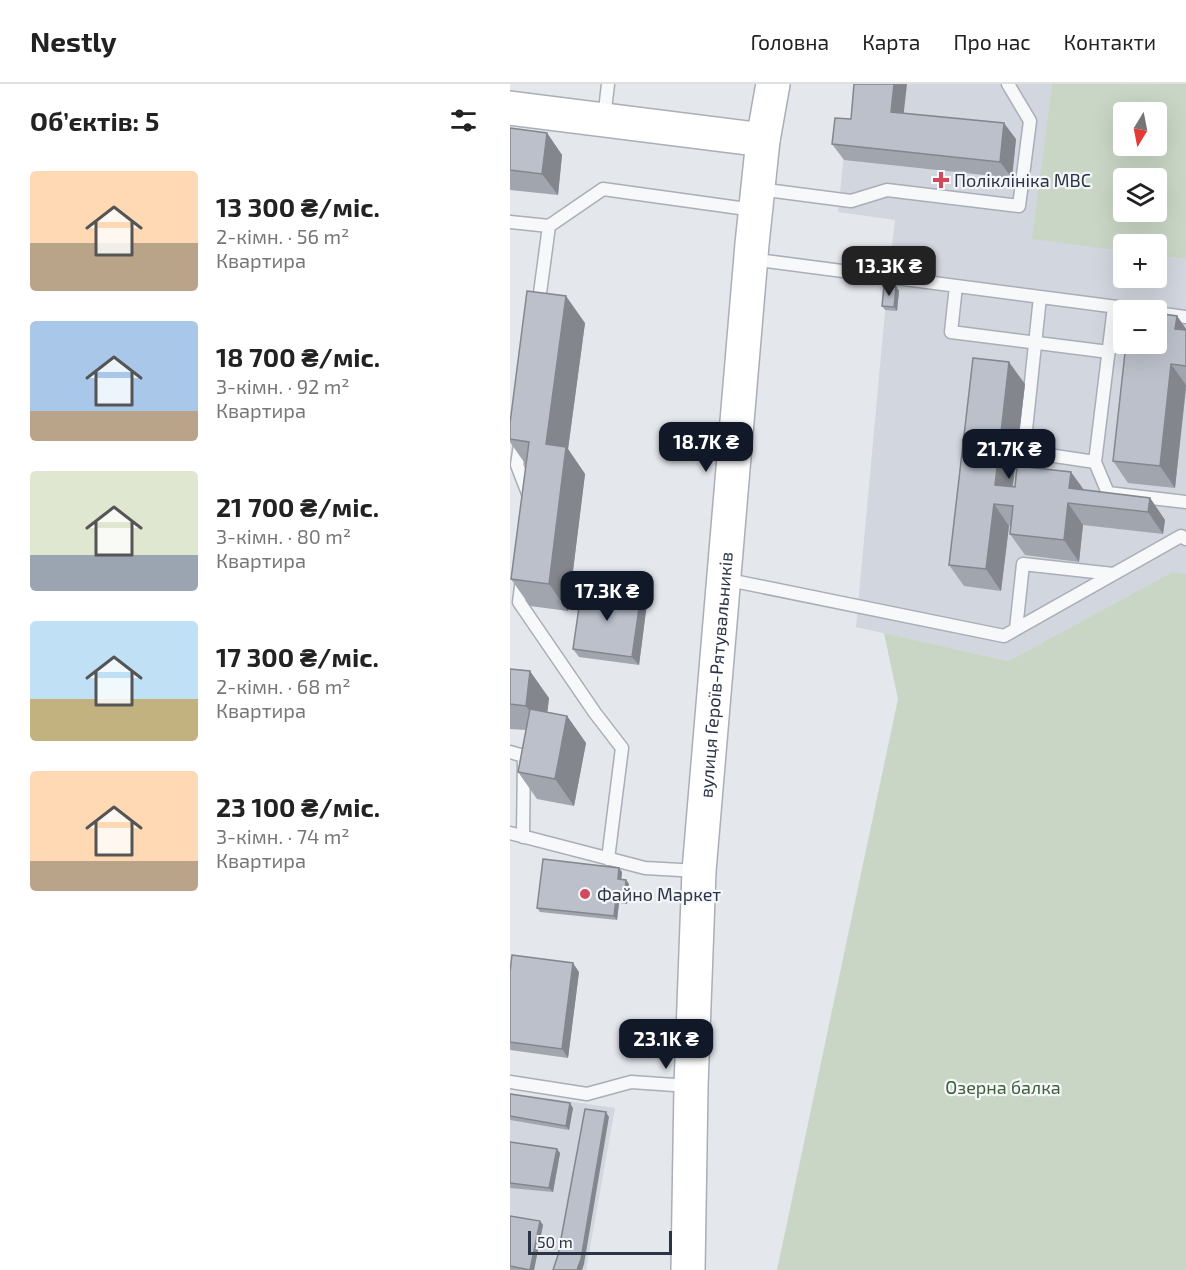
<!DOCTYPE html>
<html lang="uk">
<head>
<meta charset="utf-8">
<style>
	:root { --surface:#fff; --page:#f2f2f2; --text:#222; --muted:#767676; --line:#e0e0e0; --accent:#111827 }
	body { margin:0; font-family:"Exo 2",sans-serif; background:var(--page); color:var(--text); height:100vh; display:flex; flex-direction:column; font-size:22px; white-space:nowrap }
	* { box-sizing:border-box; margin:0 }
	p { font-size:20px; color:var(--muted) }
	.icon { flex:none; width:33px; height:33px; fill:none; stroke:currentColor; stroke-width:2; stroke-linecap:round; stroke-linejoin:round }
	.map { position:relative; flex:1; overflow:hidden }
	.side { display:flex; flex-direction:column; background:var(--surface); width:510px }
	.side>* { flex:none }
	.needle { width:39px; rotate:190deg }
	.buttons { position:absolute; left:603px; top:18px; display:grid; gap:12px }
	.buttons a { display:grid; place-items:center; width:54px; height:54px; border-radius:6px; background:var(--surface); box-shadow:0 6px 24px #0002; font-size:30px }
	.scale { position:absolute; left:18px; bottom:15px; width:144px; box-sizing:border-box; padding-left:6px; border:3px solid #2b3445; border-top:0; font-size:16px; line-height:21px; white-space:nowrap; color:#2b3445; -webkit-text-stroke:4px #f4f6f9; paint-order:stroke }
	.price { position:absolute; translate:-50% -51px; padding:0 14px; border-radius:12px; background:var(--accent); color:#fff; font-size:20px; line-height:39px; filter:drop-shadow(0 2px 3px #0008) }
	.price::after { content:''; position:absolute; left:50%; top:36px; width:18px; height:14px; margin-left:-9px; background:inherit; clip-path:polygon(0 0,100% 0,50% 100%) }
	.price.current { background:#222; color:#fff }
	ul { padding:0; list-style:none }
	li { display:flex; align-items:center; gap:18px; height:150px; padding:0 30px }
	li span { display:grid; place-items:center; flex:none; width:168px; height:120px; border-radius:6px; color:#555 }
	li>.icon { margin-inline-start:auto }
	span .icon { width:72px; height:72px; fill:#fffc; stroke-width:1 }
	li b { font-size:26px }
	h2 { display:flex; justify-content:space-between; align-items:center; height:72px; padding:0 30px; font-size:26px }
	header { display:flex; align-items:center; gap:36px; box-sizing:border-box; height:84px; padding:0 30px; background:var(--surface); border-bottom:2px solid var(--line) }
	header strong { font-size:28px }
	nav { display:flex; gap:33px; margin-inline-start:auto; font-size:21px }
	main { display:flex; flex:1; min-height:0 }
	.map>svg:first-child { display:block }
	.built { fill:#d2d6de; fill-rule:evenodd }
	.green { fill:#c9d6c5; fill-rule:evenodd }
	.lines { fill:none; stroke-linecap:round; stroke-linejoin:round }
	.lane-casing { stroke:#a9aeb7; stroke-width:15 }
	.secondary-casing { stroke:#a9aeb7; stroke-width:36 }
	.lane { stroke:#f7f8fa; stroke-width:12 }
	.secondary { stroke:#fff; stroke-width:33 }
	.wall { fill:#a1a5ae }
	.shaded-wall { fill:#83868d }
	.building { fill:#bbc0ca; stroke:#83868d; stroke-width:1.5 }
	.poi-dot { fill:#d1495b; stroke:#f4f6f9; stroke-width:2 }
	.labels { text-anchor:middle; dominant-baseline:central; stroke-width:4.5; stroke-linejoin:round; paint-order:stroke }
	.poi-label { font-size:18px; fill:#2b3445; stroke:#f4f6f9; text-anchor:start }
	.street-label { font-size:18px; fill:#2b3445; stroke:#f4f6f9 }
	.park-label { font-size:18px; fill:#3f6138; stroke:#f4f6f9 }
</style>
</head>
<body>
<header>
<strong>Nestly</strong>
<nav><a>Головна</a><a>Карта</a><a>Про нас</a><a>Контакти</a></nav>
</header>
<main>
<section class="side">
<h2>Об’єктів: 5<svg class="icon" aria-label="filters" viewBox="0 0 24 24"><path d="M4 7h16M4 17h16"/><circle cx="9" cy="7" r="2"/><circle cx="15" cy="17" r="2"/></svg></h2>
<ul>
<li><span style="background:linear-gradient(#ffd9b3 60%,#b9a48a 0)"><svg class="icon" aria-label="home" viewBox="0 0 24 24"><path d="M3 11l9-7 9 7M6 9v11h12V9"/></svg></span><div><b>13 300 ₴/міс.</b><p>2-кімн. · 56 m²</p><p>Квартира</p></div></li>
<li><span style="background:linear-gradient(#a9c7e8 75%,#b9a48a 0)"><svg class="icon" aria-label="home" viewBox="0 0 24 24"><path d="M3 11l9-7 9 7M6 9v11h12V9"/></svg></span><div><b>18 700 ₴/міс.</b><p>3-кімн. · 92 m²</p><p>Квартира</p></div></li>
<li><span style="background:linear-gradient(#dfe7d0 70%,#9aa5b1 0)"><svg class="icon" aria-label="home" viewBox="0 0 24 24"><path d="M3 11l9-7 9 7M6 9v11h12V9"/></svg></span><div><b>21 700 ₴/міс.</b><p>3-кімн. · 80 m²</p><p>Квартира</p></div></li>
<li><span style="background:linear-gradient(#bfe0f5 65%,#c2b280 0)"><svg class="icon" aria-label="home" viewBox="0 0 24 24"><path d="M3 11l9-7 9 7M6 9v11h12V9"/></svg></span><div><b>17 300 ₴/міс.</b><p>2-кімн. · 68 m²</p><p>Квартира</p></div></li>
<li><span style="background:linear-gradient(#ffd9b3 75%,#b9a48a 0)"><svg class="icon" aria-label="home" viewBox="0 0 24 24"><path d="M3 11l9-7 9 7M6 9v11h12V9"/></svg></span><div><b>23 100 ₴/міс.</b><p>3-кімн. · 74 m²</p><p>Квартира</p></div></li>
</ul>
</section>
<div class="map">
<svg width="676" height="1186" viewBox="0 0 676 1186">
	<rect width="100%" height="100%" fill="#e4e7ec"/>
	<path class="built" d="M357 0H542L523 154 613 167 614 194H646L647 171 676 175V490L662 488 498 577 346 543 377 206 385 136 328 128 336 50ZM614 226H646V260H614Z
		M0 1009 105 1024 76 1186H0Z"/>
	<path class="green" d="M542 0H676V175L647 171 646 160H614L613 167 522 155ZM614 28H646V62H614ZM614 94H646V128H614Z
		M662 488 676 490V1186H267L388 615 374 549 498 577Z"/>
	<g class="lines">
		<g class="lane-casing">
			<path id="lane" d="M94 35 98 0
				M249 105 341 117 377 106 509 122 520 37 498 0
				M0 138 39 142 93 105 244 126
				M241 175 630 226
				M446 202 441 248 599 268
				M530 213 515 355 525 369 585 378
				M604 223 585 378 598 409 676 418
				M28 224 39 142
				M646 229 676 233
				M11 354 7 381 19 412
				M12 495 9 518 85 629 112 664 98 775
				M214 495 494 552 671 452 676 455
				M506 545 513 480 603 490
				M0 668 14 672 13 753
				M0 749 135 784 188 787
				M0 998 77 1010 121 998 179 1002"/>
		</g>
		<g class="secondary-casing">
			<g id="secondary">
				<path d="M0 24 253 56"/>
				<path id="s1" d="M178 1186 181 1002 189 787 242 160 253 56 263 0"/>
			</g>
		</g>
		<use href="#lane" class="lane"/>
		<use href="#secondary" class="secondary"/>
	</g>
	<path class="wall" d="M393 29 506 55 502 94 334 76 322 60 341 35Z
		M0 44 37 49 52 71 48 111 0 106Z
		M386 203 389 207 387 227 375 226 372 222Z
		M667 232 676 245V306L665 404 618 399 603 377Z
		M75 239 58 365 75 390 58 527 20 522 1 495 16 381 0 358V339Z
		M515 300 503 403 574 406 640 414 655 436 653 450 573 441 569 478 515 471 500 450 501 442H499L491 507 454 502 439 481Z
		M131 510 137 519 129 581 69 573 63 565Z
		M0 585 39 614 37 628 57 632 76 659 64 722 27 715 8 688 16 646 0 645Z
		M112 788 111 795 116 796 119 800 117 820 109 819 107 836 30 828 27 824Z
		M0 888H69L58 974 0 966Z
		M0 1010 63 1024 59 1046 0 1036Z
		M0 1058 50 1069 43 1108 0 1104Z
		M0 1132 30 1137 33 1141 24 1186H0Z"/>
	<path class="shaded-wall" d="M384 0H397L392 44 381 28Z
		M494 39 506 55 502 94 490 78Z
		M37 49 52 71 48 111 32 90Z
		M386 203 389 207 387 227 384 223Z
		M56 212 75 239 58 365 75 390 58 527 39 500 36 360Z
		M667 232 676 245V260L665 245Z
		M499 278 515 300 500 423 485 401Z
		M661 280 676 301 665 404 650 382Z
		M561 388 577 410 559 404Z
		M640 414 655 436 653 450 638 428Z
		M558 419 573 441 569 478 554 456Z
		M484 420 499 442 491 507 476 485Z
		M131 510 137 519 129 581 122 573Z
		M20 587 39 614 35 649 16 622Z
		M57 632 76 659 64 722 45 695Z
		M109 784 112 788 111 799 108 795Z
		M116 796 119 800 117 820 114 816Z
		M106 815 109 819 107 836 104 832Z
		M63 879 69 888 58 974 52 965Z
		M60 1019 63 1024 59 1046 56 1042Z
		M96 1028 99 1033 74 1180 72 1186H67Z
		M47 1065 50 1069 43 1108 39 1104Z
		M30 1137 33 1141 24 1186H20Z"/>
	<path class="building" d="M344 0H384L381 28 494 39 490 78 322 60 325 34 341 35Z
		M0 44 37 49 32 90 0 86Z
		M374 202 386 203 384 223 372 222Z
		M17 207 56 212 36 360 56 363 39 500 1 495 19 358 0 355V339Z
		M646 229 667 232 665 245 676 246V282L661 280 650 382 603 377 616 260H646Z
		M463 274 499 278 485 401 505 403 507 382 561 388 559 404 640 414 638 428 558 419 554 456 500 450 503 422 484 420 476 485 439 481Z
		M72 502 131 510 122 573 63 565Z
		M0 585 20 587 16 622 0 620Z
		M20 625 57 632 45 695 8 688Z
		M33 775 109 784 108 795 116 796 114 816 106 815 104 832 27 824Z
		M2 871 63 879 52 965 0 958V888Z
		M0 1010 60 1019 56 1042 0 1032Z
		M75 1025 96 1028 71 1175 67 1186H43L48 1171Z
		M0 1058 47 1065 39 1104 0 1099Z
		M0 1132 30 1137 20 1186 0 1182Z"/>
	<g class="poi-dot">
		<path d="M428 87h6v6h6v6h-6v6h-6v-6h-6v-6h6z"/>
		<circle cx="75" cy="810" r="6"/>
	</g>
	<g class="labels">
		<g class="poi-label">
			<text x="444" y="96">Поліклініка МВС</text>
			<text x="87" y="810">Файно Маркет</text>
		</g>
		<g class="street-label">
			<text stroke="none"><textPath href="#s1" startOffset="596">вулиця Героїв-Рятувальників</textPath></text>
		</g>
		<g class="park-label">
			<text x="493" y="1003">Озерна балка</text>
		</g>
	</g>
</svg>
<div class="buttons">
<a><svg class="needle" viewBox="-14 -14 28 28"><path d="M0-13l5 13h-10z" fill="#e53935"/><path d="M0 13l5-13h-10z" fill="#767676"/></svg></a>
<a><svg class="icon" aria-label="layers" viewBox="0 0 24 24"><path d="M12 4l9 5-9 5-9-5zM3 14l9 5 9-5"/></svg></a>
<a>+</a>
<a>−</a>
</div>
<div class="scale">50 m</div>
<b class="price current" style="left:379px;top:213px">13.3K ₴</b>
<b class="price" style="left:196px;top:389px">18.7K ₴</b>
<b class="price" style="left:499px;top:396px">21.7K ₴</b>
<b class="price" style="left:97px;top:538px">17.3K ₴</b>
<b class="price" style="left:156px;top:986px">23.1K ₴</b>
</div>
</main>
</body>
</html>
